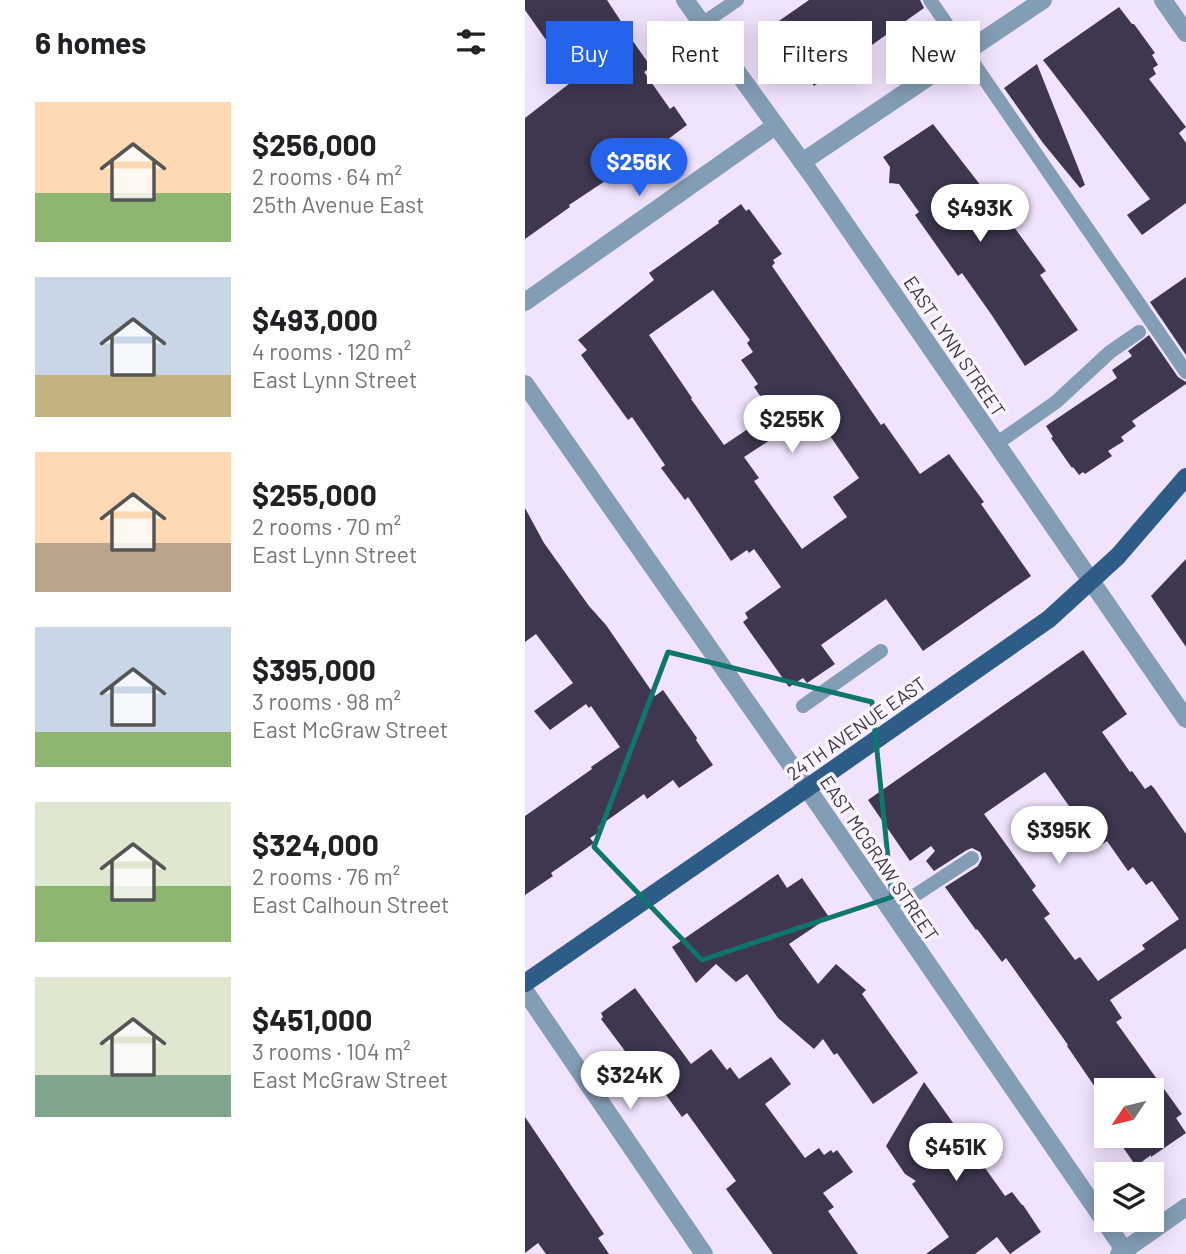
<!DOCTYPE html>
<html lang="en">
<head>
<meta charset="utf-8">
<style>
	:root { --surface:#fff; --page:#f6f6f6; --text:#202124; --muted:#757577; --accent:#2563eb }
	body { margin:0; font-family:Barlow,sans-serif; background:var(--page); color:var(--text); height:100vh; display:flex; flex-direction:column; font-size:26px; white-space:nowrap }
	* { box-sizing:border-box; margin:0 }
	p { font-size:23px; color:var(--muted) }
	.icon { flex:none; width:38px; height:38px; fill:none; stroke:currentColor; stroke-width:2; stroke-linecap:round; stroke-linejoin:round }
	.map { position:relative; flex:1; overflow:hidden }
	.sheet { display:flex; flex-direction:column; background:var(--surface); width:525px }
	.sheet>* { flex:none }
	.top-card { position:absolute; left:21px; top:21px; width:534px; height:63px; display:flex; gap:14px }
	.needle { width:46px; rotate:235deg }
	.tools { position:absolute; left:569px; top:1078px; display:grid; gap:14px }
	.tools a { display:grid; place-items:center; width:70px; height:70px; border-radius:0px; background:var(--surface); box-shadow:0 4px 18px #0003; font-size:35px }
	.price { position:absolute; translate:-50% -60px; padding:0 16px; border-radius:24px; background:#fff; color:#222; font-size:23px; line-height:46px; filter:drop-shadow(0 2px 4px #0008) }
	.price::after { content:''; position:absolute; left:50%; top:42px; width:21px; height:16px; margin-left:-10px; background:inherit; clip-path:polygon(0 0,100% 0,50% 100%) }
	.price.on { background:var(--accent); color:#fff }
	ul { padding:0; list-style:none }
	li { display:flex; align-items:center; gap:21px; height:175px; padding:0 35px }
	li span { display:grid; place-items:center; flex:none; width:196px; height:140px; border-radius:0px; color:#555 }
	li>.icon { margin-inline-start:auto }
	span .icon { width:84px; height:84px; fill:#fffc; stroke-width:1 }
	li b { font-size:30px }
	h2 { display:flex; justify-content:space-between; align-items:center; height:84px; padding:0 35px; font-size:30px }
	.tag { padding:0 24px; border-radius:0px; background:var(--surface); box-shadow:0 4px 18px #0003; font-size:24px; line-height:63px }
	.tag.on { background:var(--accent); color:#fff }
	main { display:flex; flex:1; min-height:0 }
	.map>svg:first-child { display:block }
	.building { fill:#3f3750; fill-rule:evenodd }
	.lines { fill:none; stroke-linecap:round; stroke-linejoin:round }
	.lane { stroke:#849db6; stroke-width:14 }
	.street { stroke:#849db6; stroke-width:18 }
	.primary { stroke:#2e5c89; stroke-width:18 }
	.marked { fill:none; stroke:#0f766e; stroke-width:5; stroke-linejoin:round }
	.labels { text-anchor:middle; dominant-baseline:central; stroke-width:7; stroke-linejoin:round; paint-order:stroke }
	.street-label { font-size:19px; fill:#39333d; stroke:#faf4fe }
</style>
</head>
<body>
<main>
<section class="sheet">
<h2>6 homes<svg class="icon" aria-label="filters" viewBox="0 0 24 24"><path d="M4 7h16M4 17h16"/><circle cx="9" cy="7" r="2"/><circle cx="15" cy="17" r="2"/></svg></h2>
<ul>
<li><span style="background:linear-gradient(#ffd9b3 65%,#8fb573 0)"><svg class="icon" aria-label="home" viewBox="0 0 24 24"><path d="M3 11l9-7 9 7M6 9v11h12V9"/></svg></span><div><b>$256,000</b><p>2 rooms · 64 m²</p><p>25th Avenue East</p></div></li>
<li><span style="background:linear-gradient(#c9d6e8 70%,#c2b280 0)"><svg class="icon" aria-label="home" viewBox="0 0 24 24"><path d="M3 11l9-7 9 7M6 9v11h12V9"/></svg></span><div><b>$493,000</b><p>4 rooms · 120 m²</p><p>East Lynn Street</p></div></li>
<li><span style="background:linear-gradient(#ffd9b3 65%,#b9a48a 0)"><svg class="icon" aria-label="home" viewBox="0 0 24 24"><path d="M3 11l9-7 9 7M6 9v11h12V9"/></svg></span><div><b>$255,000</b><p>2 rooms · 70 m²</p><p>East Lynn Street</p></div></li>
<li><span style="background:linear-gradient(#c9d6e8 75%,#8fb573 0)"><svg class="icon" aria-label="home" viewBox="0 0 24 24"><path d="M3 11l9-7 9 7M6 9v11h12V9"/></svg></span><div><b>$395,000</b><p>3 rooms · 98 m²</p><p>East McGraw Street</p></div></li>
<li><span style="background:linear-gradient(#dfe7d0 60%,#8fb573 0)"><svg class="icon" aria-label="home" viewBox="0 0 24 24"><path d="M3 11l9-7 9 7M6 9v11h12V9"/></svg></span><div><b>$324,000</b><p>2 rooms · 76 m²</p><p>East Calhoun Street</p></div></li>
<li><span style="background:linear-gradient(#dfe7d0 70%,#7fa58c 0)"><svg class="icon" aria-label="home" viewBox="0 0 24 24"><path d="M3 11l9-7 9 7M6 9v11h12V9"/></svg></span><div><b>$451,000</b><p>3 rooms · 104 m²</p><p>East McGraw Street</p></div></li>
</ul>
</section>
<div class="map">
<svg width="661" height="1254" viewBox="0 0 661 1254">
	<rect width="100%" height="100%" fill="#f1e3fc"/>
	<path class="building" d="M0 0H82L99 26 98 27 126 67 119 72 145 109 149 106 162 125 142 140 44 205 45 207 0 239V118L49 80 0 10Z
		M284 0H395L399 8 289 86 284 78 280 81 273 71 269 73 241 30Z
		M594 7 607 24H609L630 53 627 55 633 65 628 68 631 74 624 79 661 127 654 133 661 143V203L617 235 602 215 625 199 518 60Z
		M512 64 560 185 555 188 518 143 479 88Z
		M408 124 453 182 478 218 481 216 521 271 515 275 553 330 500 366 466 314 437 273 433 276 390 215 394 212 374 184 364 183 365 167 358 157Z
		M216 204 221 211 224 209 257 254 248 260 250 263 247 266 356 425 359 423 395 474 424 454 459 502 456 504 506 576 398 651 361 599 296 645 310 664 282 683 278 678 264 687 218 622 223 618 220 613 256 587 229 549 224 553 222 550 206 561 163 497 160 500 136 468 140 465 107 417 103 420 56 355 62 350 53 340 129 280 124 273 194 223 193 221ZM188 290 225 340 222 343 228 352 216 360 233 384 229 387 247 413 199 445 166 399 167 398 124 335ZM282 416 286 422 292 417 334 478 308 497 322 517 277 549 229 481 234 478 219 457Z
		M661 277V355L625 302Z
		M624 335 653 377 661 382V384L607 421 611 426 596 437 599 441 583 451 587 456 560 474 558 472 554 475 548 467 547 468 526 438 528 437 521 426 592 378 587 370 607 356 603 351Z
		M0 508 19 543 64 606 81 625 130 696 138 690 172 738 171 740 188 765 154 788 148 780 122 799 119 794 73 827 76 831 65 838 69 843 26 873 28 876 0 895V816L67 769 66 767 95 747 66 706 64 708 61 704 25 730 9 711 48 683 11 634 0 642Z
		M661 559V647L626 596Z
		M558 650 602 714 577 732 605 772 607 771 620 789 626 785 629 788 661 834V948L585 1000 597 1018 591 1022 657 1114 651 1118 661 1133 626 1157V1155L611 1166 590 1136H626V1090H572L542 1046 543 1045 481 958 477 962 452 929 451 930 420 887 453 866 457 858 455 852 447 848 442 850 409 871 401 861 410 851 406 846 385 861 343 800ZM520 772 573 847 582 841 603 871 608 867 621 885 627 881 654 919 617 945 620 949 573 981 555 957 550 960 519 918 525 914 507 890 511 886 459 814Z
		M253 874 262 888 277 878 304 917 264 944 293 984 311 964 341 990 337 994 393 1073 348 1104 312 1053 309 1055 298 1039 289 1049 253 1018 222 974 211 982 191 964 171 983 147 947Z
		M110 988 166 1064 186 1049 202 1070 205 1067 214 1079 246 1057 266 1084 240 1104 280 1158 294 1148 299 1155 306 1150 308 1153 312 1150 328 1172 298 1193 309 1207 303 1211 333 1254H248L201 1189 211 1181 162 1113 157 1117 115 1059 110 1063 107 1059H106L76 1019 78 1017 76 1013Z
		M399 1082 480 1196 487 1192 497 1205H498L516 1232 485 1254 472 1237 450 1254H401L424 1237 387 1184 391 1181 380 1174 361 1146Z
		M0 1117 79 1234 73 1238 84 1254H21L13 1243 0 1253Z"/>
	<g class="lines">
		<path class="lane" d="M405 0 661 372
			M177 24 212 0
			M471 444 531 402 585 352 614 332
			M278 706 356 651
			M366 911 447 858"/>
		<path class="street" d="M160 0 286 174 661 719
			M638 0 661 33
			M277 162 518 0
			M0 302 250 126
			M0 384 282 788 602 1254
			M0 991 179 1254
			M594 1254 661 1207"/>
		<path class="primary" d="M0 983 282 788 524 619 593 556 661 477"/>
	</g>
	<path class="marked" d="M143 652 347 702 367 897 177 960 69 847Z"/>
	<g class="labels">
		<g class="street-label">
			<text transform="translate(430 346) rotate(56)">EAST LYNN STREET</text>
			<text transform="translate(331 728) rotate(-35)">24TH AVENUE EAST</text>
			<text transform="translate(355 858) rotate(56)">EAST MCGRAW STREET</text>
		</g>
	</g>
</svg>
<div class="tools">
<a><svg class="needle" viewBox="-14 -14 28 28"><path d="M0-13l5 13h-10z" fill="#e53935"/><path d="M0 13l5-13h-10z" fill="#757577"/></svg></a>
<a><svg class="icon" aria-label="layers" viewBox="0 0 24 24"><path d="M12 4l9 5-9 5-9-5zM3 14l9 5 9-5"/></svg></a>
</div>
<b class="price on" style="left:114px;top:198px">$256K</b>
<b class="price" style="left:455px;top:244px">$493K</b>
<b class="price" style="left:267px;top:455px">$255K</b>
<b class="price" style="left:534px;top:866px">$395K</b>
<b class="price" style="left:105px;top:1111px">$324K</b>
<b class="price" style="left:431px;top:1183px">$451K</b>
<div class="top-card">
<a class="tag on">Buy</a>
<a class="tag">Rent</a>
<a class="tag">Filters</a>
<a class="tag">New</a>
</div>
</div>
</main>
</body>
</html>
